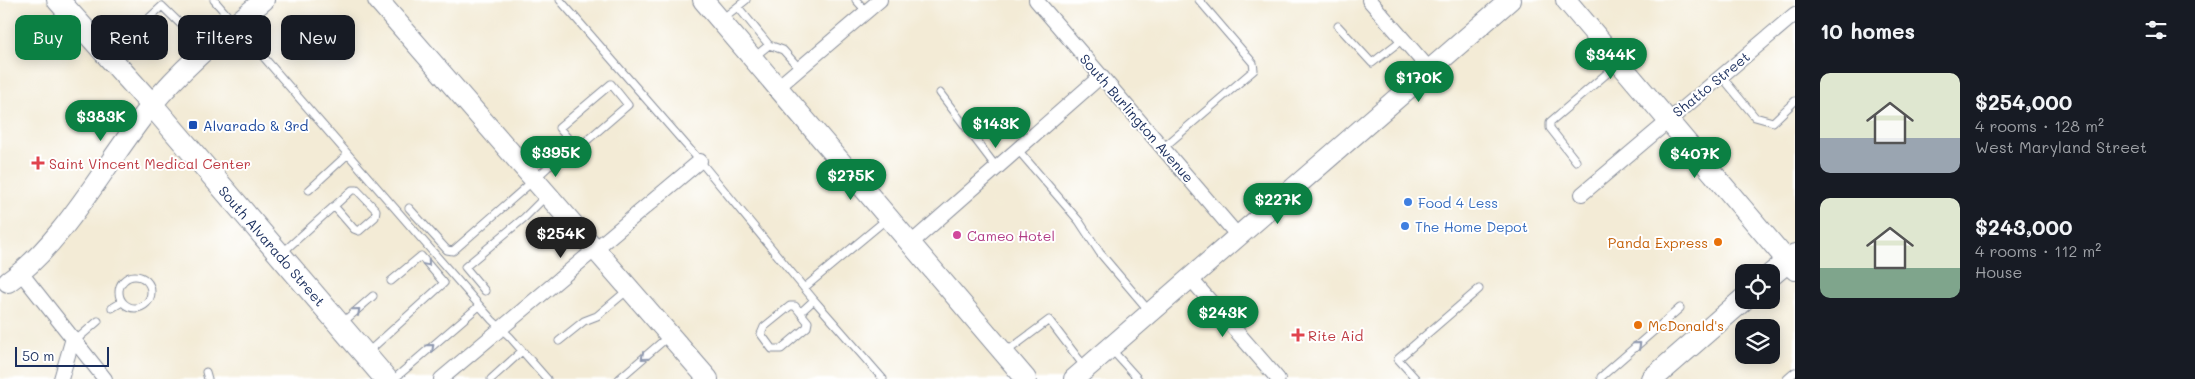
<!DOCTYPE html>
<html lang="en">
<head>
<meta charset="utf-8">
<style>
	:root { --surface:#171b24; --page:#242831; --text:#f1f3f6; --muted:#9ea1a6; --accent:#0b8043 }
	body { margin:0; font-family:Mali,sans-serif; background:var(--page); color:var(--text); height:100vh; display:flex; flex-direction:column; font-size:19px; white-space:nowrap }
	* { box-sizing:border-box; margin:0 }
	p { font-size:16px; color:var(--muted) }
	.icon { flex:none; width:28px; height:28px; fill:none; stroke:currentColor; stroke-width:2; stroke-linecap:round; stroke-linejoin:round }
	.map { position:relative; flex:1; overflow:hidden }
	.side { display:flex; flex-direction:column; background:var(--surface); width:400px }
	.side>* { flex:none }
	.banner { position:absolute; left:15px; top:15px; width:475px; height:45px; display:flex; gap:10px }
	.tools { position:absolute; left:1735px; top:264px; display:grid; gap:10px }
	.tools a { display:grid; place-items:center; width:45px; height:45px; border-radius:10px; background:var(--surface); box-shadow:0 2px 12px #0003; font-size:25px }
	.scale { position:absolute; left:15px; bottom:12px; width:94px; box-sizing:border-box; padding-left:5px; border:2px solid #1b2f5e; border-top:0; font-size:14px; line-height:18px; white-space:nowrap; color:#1b2f5e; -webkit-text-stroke:4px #fff; paint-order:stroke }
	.price { position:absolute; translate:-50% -42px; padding:0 11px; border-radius:18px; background:var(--accent); color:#fff; font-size:16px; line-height:32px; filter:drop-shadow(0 1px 2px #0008) }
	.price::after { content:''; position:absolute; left:50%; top:30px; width:15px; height:11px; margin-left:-8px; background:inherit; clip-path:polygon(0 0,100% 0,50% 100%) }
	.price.selected { background:#222; color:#fff }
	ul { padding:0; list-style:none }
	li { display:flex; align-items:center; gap:15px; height:125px; padding:0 25px }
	li span { display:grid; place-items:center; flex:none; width:140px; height:100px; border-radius:10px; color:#555 }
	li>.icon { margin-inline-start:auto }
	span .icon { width:60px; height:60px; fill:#fffc; stroke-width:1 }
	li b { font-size:21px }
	h2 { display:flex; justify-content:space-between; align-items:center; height:60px; padding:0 25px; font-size:21px }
	.tag { padding:0 18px; border-radius:10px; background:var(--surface); box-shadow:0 2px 12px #0003; font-size:18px; line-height:45px }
	.tag.selected { background:var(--accent); color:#fff }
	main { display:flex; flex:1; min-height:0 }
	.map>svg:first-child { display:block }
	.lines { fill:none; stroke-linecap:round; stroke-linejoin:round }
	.lane-casing { stroke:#878d9a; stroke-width:9 }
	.street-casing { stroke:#878d9a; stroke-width:16 }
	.secondary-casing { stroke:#878d9a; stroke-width:22 }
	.primary-casing { stroke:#878d9a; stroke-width:24 }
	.lane { stroke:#fff; stroke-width:7 }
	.street { stroke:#fff; stroke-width:14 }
	.secondary { stroke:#fff; stroke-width:20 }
	.primary { stroke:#fff; stroke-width:22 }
	.oneway { stroke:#8d97ae }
	.transit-dot { fill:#1a4fb4; stroke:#fff; stroke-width:2 }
	.health-dot { fill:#e0444e; stroke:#fff; stroke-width:2 }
	.shop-dot { fill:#3f7fe0; stroke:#fff; stroke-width:2 }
	.hotel-dot { fill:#d1479c; stroke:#fff; stroke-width:2 }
	.food-dot { fill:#e8710a; stroke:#fff; stroke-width:2 }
	.labels { text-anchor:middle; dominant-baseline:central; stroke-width:4; stroke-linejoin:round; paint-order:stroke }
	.street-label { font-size:14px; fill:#1b2f5e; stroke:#fff }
	.transit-label { font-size:14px; fill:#164399; stroke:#fff; text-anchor:start }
	.health-label { font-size:14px; fill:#be3a42; stroke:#fff; text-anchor:start }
	.shop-label { font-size:14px; fill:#366cbe; stroke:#fff; text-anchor:start }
	.hotel-label { font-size:14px; fill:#b23c85; stroke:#fff; text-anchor:start }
	.food-label { font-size:14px; fill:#c56008; stroke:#fff; text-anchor:end }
</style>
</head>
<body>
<main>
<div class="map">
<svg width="1795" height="379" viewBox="0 0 1795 379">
	<rect width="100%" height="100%" fill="#fff"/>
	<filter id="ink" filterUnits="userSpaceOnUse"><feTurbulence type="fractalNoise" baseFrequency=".02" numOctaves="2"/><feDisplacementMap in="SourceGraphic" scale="10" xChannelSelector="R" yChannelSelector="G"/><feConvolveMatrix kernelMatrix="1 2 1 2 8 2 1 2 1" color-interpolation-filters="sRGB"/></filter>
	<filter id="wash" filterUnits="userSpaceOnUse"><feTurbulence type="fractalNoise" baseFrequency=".0096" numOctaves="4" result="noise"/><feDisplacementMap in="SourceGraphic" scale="20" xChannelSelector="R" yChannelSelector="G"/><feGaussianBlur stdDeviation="1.12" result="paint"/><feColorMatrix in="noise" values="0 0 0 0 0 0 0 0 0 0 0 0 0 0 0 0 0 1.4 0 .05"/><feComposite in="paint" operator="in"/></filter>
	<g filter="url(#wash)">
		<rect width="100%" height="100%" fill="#f3ebd6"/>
	</g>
	<g filter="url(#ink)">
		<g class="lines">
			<g class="lane-casing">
				<path id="lane" d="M214 0 492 320 510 337 547 379
					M560 0 700 161 814 300 883 379
					M856 0 867 12
					M738 7 769 45 783 50 800 69
					M722 19 746 0
					M1338 26 1372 63 1403 39
					M110 54 162 6 206 49
					M753 58 769 45
					M1722 77 1755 117 1773 122 1795 101
					M611 84 628 105 577 149 559 128Z
					M940 93 997 168
					M1163 148 1254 70 1253 63 1199 0
					M1018 150 1079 221 1100 253 1150 312
					M1576 161 1550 128V122L1618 64
					M309 190 348 154
					M409 208 447 250 453 251 534 180 573 144
					M282 253 352 190H357L376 210 375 217 359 231 354 229 334 206
					M119 292a16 16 0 1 1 32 0a16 16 0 1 1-32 0Z
					M804 288 888 218
					M485 291 465 267 524 218 547 195
					M790 306H795L808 322 807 327 781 349H772L761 334 764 327Z
					M112 308 122 302
					M801 312 814 300
					M342 323 373 296
					M76 340 98 321
					M559 341 584 321 597 316 629 289
					M1112 350 1138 379
					M368 352 444 283 421 256 391 281
					M1006 352 1049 320 1084 366
					M206 372 208 379
					M1601 377 1680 308
					M394 379 479 306
					M491 379 522 351
					M619 379 670 335
					M1416 379 1398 359 1479 289
					M1787 379 1795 372"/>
			</g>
			<g class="street-casing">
				<path id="street" d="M1036 0 1238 236
					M1369 0 1430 70
					M778 87 880 0
					M1582 194 1795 14
					M910 244 1101 76
					M21 273 105 379
					M1190 278 1278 379
					M61 379 73 338
					M441 379 700 161"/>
			</g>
			<g class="secondary-casing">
				<path id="secondary" d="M378 0 708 379
					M703 0 1026 379
					M1566 0 1795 270
					M8 282C65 242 107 160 151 106 184 65 225 33 264 0
					M1074 379 1510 0"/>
			</g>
			<g class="primary-casing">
				<path id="primary" d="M58 0 152 105 386 379
					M1771 275 1795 255
					M1652 379 1744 299"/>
			</g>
			<use href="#lane" class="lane"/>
			<use href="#street" class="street"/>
			<use href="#secondary" class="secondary"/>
			<use href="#primary" class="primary"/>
		</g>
		<defs><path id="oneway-chevron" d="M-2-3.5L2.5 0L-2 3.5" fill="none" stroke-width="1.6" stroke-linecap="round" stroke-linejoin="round" transform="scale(1.25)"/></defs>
		<g class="oneway">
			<use href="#oneway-chevron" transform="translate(427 263) rotate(50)"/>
			<use href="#oneway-chevron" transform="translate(357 311) rotate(-41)"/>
			<use href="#oneway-chevron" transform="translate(1638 345) rotate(-41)"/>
			<use href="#oneway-chevron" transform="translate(431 347) rotate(-41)"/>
			<use href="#oneway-chevron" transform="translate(644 357) rotate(139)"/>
		</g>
	</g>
	<rect class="transit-dot" x="188" y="120" width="10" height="10" rx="2.5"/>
	<g class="health-dot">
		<path d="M35.5 155.5h5v5h5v5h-5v5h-5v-5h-5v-5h5z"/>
		<path d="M1295.5 327.5h5v5h5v5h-5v5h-5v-5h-5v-5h5z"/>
	</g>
	<g class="shop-dot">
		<circle cx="1408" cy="202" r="5"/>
		<circle cx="1405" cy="226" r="5"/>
	</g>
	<circle class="hotel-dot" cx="957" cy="235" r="5"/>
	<g class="food-dot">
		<circle cx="1718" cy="242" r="5"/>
		<circle cx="1638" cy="325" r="5"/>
	</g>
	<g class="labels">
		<g class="street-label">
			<text transform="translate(1711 84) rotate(-39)">Shatto Street</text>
			<text transform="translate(1137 118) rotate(49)">South Burlington Avenue</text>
			<text transform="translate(272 246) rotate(49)">South Alvarado Street</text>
		</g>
		<g class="transit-label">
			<text x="203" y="125">Alvarado &amp; 3rd</text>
		</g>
		<g class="health-label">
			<text x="49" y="163">Saint Vincent Medical Center</text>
			<text x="1308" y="335">Rite Aid</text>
		</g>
		<g class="shop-label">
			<text x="1418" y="202">Food 4 Less</text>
			<text x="1415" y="226">The Home Depot</text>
		</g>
		<g class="hotel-label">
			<text x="967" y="235">Cameo Hotel</text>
		</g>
		<g class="food-label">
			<text x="1708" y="242">Panda Express</text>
			<text x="1648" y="325" text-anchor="start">McDonald's</text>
		</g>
	</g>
</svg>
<div class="tools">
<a><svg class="icon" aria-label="locate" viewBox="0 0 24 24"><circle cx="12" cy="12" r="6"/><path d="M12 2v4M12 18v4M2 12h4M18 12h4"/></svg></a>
<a><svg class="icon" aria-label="layers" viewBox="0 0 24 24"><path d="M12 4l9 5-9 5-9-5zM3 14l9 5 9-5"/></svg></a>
</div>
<div class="scale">50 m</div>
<b class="price" style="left:1611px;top:80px">$344K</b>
<b class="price" style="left:1419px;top:103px">$170K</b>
<b class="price" style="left:101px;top:142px">$383K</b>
<b class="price" style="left:996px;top:149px">$143K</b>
<b class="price" style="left:556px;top:178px">$395K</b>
<b class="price" style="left:1695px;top:179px">$407K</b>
<b class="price" style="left:851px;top:201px">$275K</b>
<b class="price" style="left:1278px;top:225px">$227K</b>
<b class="price selected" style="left:561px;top:259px">$254K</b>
<b class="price" style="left:1223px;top:338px">$243K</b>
<div class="banner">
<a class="tag selected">Buy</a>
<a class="tag">Rent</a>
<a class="tag">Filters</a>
<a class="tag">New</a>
</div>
</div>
<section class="side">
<h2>10 homes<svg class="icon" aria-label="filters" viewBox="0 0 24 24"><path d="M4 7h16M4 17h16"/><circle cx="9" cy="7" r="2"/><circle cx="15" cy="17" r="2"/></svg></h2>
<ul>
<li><span style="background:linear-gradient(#dfe7d0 65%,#9aa5b1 0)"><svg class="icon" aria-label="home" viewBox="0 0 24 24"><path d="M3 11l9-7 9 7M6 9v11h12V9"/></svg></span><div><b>$254,000</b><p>4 rooms · 128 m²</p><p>West Maryland Street</p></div></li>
<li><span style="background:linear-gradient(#dfe7d0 70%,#7fa58c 0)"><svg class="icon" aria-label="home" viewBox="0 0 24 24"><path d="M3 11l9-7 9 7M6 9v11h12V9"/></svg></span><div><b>$243,000</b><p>4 rooms · 112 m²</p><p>House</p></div></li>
</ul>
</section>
</main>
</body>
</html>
